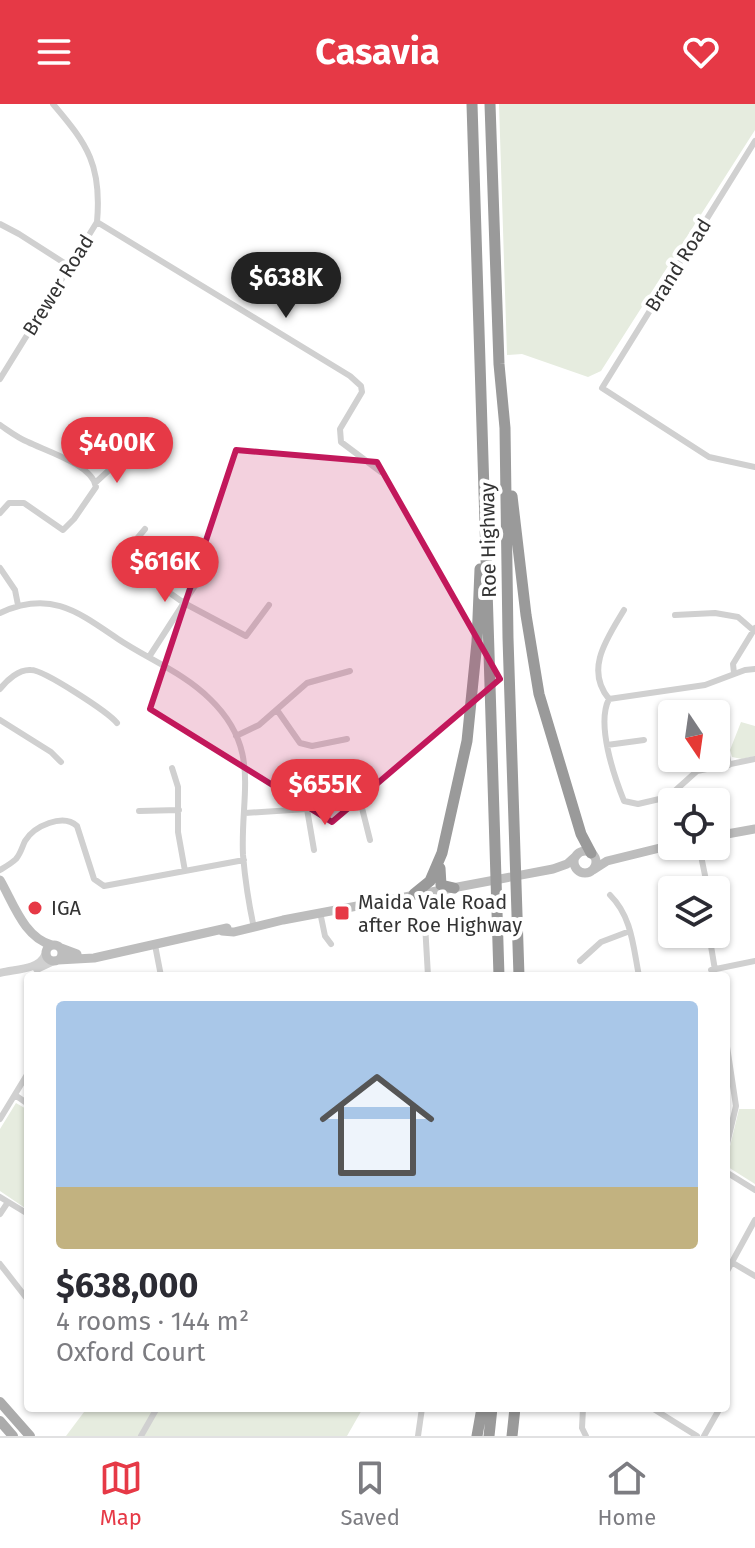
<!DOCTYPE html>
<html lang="en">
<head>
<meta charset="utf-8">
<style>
	:root { --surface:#fff; --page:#f7f7f7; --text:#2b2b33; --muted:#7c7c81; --line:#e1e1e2; --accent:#e63946 }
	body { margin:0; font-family:"Fira Sans",sans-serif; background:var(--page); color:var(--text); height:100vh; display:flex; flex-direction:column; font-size:30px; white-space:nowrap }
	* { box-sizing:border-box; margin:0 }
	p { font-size:26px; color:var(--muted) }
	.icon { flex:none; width:44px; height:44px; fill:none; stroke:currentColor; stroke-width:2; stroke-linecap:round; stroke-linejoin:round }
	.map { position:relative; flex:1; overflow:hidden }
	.side { position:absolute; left:24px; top:868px; width:706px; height:440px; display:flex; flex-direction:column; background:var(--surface); border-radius:8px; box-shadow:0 2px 6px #0004 }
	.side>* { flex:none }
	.needle { width:52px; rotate:167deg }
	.buttons { position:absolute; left:658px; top:596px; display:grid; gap:16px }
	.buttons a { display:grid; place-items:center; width:72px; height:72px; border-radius:8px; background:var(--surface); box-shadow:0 2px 6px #0004; font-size:40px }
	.price { position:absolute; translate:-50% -68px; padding:0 18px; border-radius:28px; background:var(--accent); color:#fff; font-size:26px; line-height:52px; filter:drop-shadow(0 2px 4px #0008) }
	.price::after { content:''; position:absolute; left:50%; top:48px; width:24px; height:18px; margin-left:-12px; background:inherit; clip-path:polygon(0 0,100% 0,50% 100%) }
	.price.selected { background:#222; color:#fff }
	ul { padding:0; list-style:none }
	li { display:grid; align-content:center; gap:16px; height:424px; padding:0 32px }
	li+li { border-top:2px solid var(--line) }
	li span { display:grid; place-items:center; height:248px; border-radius:8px; color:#555 }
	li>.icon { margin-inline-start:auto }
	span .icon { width:144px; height:144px; fill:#fffc; stroke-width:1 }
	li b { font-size:34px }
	header { display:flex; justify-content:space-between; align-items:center; height:104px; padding:0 32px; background:var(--accent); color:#fff; font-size:36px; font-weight:700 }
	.dock { display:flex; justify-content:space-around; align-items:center; height:112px; border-top:2px solid var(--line); background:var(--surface); font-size:22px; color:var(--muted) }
	.dock a { display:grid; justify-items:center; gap:4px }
	.dock .selected { color:var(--accent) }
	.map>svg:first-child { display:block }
	.green { fill:#e6ecdf }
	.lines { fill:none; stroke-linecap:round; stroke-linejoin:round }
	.minor { stroke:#d0d0d0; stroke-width:6 }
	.tertiary { stroke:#d0d0d0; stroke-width:8 }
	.secondary { stroke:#bdbdbd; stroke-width:9 }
	.primary { stroke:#ababab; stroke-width:10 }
	.motorway { stroke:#9a9a9a; stroke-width:11 }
	.marked { fill:#c2185b; fill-opacity:0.2; stroke:#c2185b; stroke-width:6; stroke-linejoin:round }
	.poi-dot { fill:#e63946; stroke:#fff; stroke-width:3 }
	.labels { text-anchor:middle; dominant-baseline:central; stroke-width:8; stroke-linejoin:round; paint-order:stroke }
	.street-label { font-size:20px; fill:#333; stroke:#fff }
	.poi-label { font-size:20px; fill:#333; stroke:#fff; text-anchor:start }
</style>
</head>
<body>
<header><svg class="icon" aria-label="menu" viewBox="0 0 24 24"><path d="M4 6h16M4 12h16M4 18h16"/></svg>Casavia<svg class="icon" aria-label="heart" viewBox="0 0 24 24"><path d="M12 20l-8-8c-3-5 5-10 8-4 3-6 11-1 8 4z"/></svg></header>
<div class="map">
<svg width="755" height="1332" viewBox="0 0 755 1332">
	<rect width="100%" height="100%" fill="#fff"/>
	<path class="green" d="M499 0H755V26L601 267 588 273 522 250 507 251Z
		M741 618 755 622V652L742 655 732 653 730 646Z
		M16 999 28 1006V1106L0 1087V1025Z
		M739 1005H755V1080L728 1063 726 1059Z
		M87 1304H363L347 1332H66Z"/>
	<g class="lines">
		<path class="minor" d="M755 37 602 284 709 353 755 363
			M97 118 350 272 361 282 362 288 340 325 341 338 381 368
			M0 120 19 130 69 162
			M0 275 97 118C102 62 88 41 53 0
			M0 321C9 327 18 334 28 338 46 347 93 361 96 383L74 415 63 426 24 399H9L0 409
			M95 379 120 356
			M145 425 124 450 126 458 184 499 246 532 269 501
			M0 464 15 486 18 501
			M0 509C50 486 77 507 118 535 148 555 184 569 210 595 262 645 240 691 243 751 245 775 249 801 254 824
			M675 511 715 509 738 513 753 526
			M149 553 207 463
			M755 565 745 566 705 581 609 595C596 620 614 672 624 697L638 700 668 693 697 667 755 655
			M734 569 733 560 755 524
			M0 585C7 576 19 565 31 566 44 566 108 608 117 619
			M609 595C584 565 608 533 624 506
			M277 606 300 639 312 642 347 635
			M0 616 51 648 61 658
			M236 632 259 621 307 579 350 567
			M724 638 729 661
			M607 641 644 636
			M172 664 178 683V728L185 767
			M307 705 314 746
			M139 707 179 706
			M245 709 307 705 353 695 362 704 370 736
			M699 742 708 786
			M0 766C5 763 12 759 16 755 21 749 22 743 25 737 34 722 63 709 77 722L94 775 104 782 244 756
			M610 791C632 813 633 842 639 872
			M320 808 325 832 331 840
			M425 820 428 872
			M709 830 716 872
			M155 841 161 872
			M580 857 601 838 630 827
			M711 866 755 857
			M726 936 736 1002 726 1044
			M15 991 28 1000
			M0 1015 28 969
			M726 1068 755 1086
			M0 1093 28 1110
			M0 1110 8 1098
			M733 1159 755 1172
			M0 1160 28 1196
			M726 1169 755 1116
			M726 1294V1293
			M583 1304 582 1324 586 1332
			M652 1304 697 1332
			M141 1332 157 1304
			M418 1332 422 1304
			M704 1332 720 1304"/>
		<path class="tertiary" d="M37 865 54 857
			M0 869C15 865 39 866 45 851"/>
		<path class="secondary" d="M716 732 755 725
			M574 758a11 11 0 1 1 22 0a11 11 0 1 1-22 0Z
			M593 766 607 757 672 741
			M0 776C13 798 24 834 52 841
			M222 827 234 828 283 816 553 765 567 760 577 751
			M46 849a8 8 0 1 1 16 0a8 8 0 1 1-16 0Z
			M61 844 77 850
			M58 856 94 854 227 824"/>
		<path class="primary" d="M0 1298 30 1332
			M0 1317 13 1332"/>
		<path class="motorway" d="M472 0 499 872
			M490 0 499 260 505 324 508 534 519 872
			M512 392 526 511 539 590 581 730 591 749
			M440 764 441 781 454 784
			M414 790 430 777 442 749 467 637 477 538 480 465
			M477 1332 482 1304
			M489 1332 492 1304
			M512 1332 515 1304"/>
	</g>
	<path class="marked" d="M236 346 377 358 500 575 332 718 150 605Z"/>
	<g class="poi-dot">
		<circle cx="35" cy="804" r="8"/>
		<rect x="334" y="801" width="16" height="16" rx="4"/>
	</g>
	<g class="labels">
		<g class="street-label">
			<text transform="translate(678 161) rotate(-58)">Brand Road</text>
			<text transform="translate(58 181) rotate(-58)">Brewer Road</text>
			<text transform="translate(488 436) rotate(-91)">Roe Highway</text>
		</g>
		<g class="poi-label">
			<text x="358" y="798">Maida Vale Road<tspan x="358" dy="23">after Roe Highway</tspan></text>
			<text x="51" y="804">IGA</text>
		</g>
	</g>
</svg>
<div class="buttons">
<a><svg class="needle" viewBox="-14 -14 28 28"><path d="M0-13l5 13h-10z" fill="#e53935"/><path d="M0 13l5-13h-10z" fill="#7c7c81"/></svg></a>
<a><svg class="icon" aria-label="locate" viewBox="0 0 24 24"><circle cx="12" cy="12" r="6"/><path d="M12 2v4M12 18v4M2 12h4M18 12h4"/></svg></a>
<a><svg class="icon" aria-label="layers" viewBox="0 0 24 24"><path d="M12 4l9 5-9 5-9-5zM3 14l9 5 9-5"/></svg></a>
</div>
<b class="price selected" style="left:286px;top:216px">$638K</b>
<b class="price" style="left:117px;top:381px">$400K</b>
<b class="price" style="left:165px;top:500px">$616K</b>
<b class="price" style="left:325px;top:723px">$655K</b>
<section class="side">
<ul>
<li><span style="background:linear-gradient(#a9c7e8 75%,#c2b280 0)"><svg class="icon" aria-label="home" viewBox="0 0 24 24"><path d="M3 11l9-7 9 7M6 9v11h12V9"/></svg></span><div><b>$638,000</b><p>4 rooms · 144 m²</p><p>Oxford Court</p></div></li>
</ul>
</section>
</div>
<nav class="dock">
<a class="selected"><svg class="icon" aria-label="map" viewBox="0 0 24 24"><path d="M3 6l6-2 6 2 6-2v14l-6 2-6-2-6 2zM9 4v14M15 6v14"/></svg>Map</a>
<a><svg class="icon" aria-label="saved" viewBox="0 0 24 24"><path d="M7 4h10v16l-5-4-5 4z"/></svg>Saved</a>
<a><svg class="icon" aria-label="home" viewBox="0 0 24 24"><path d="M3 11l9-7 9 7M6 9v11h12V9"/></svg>Home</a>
</nav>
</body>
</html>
